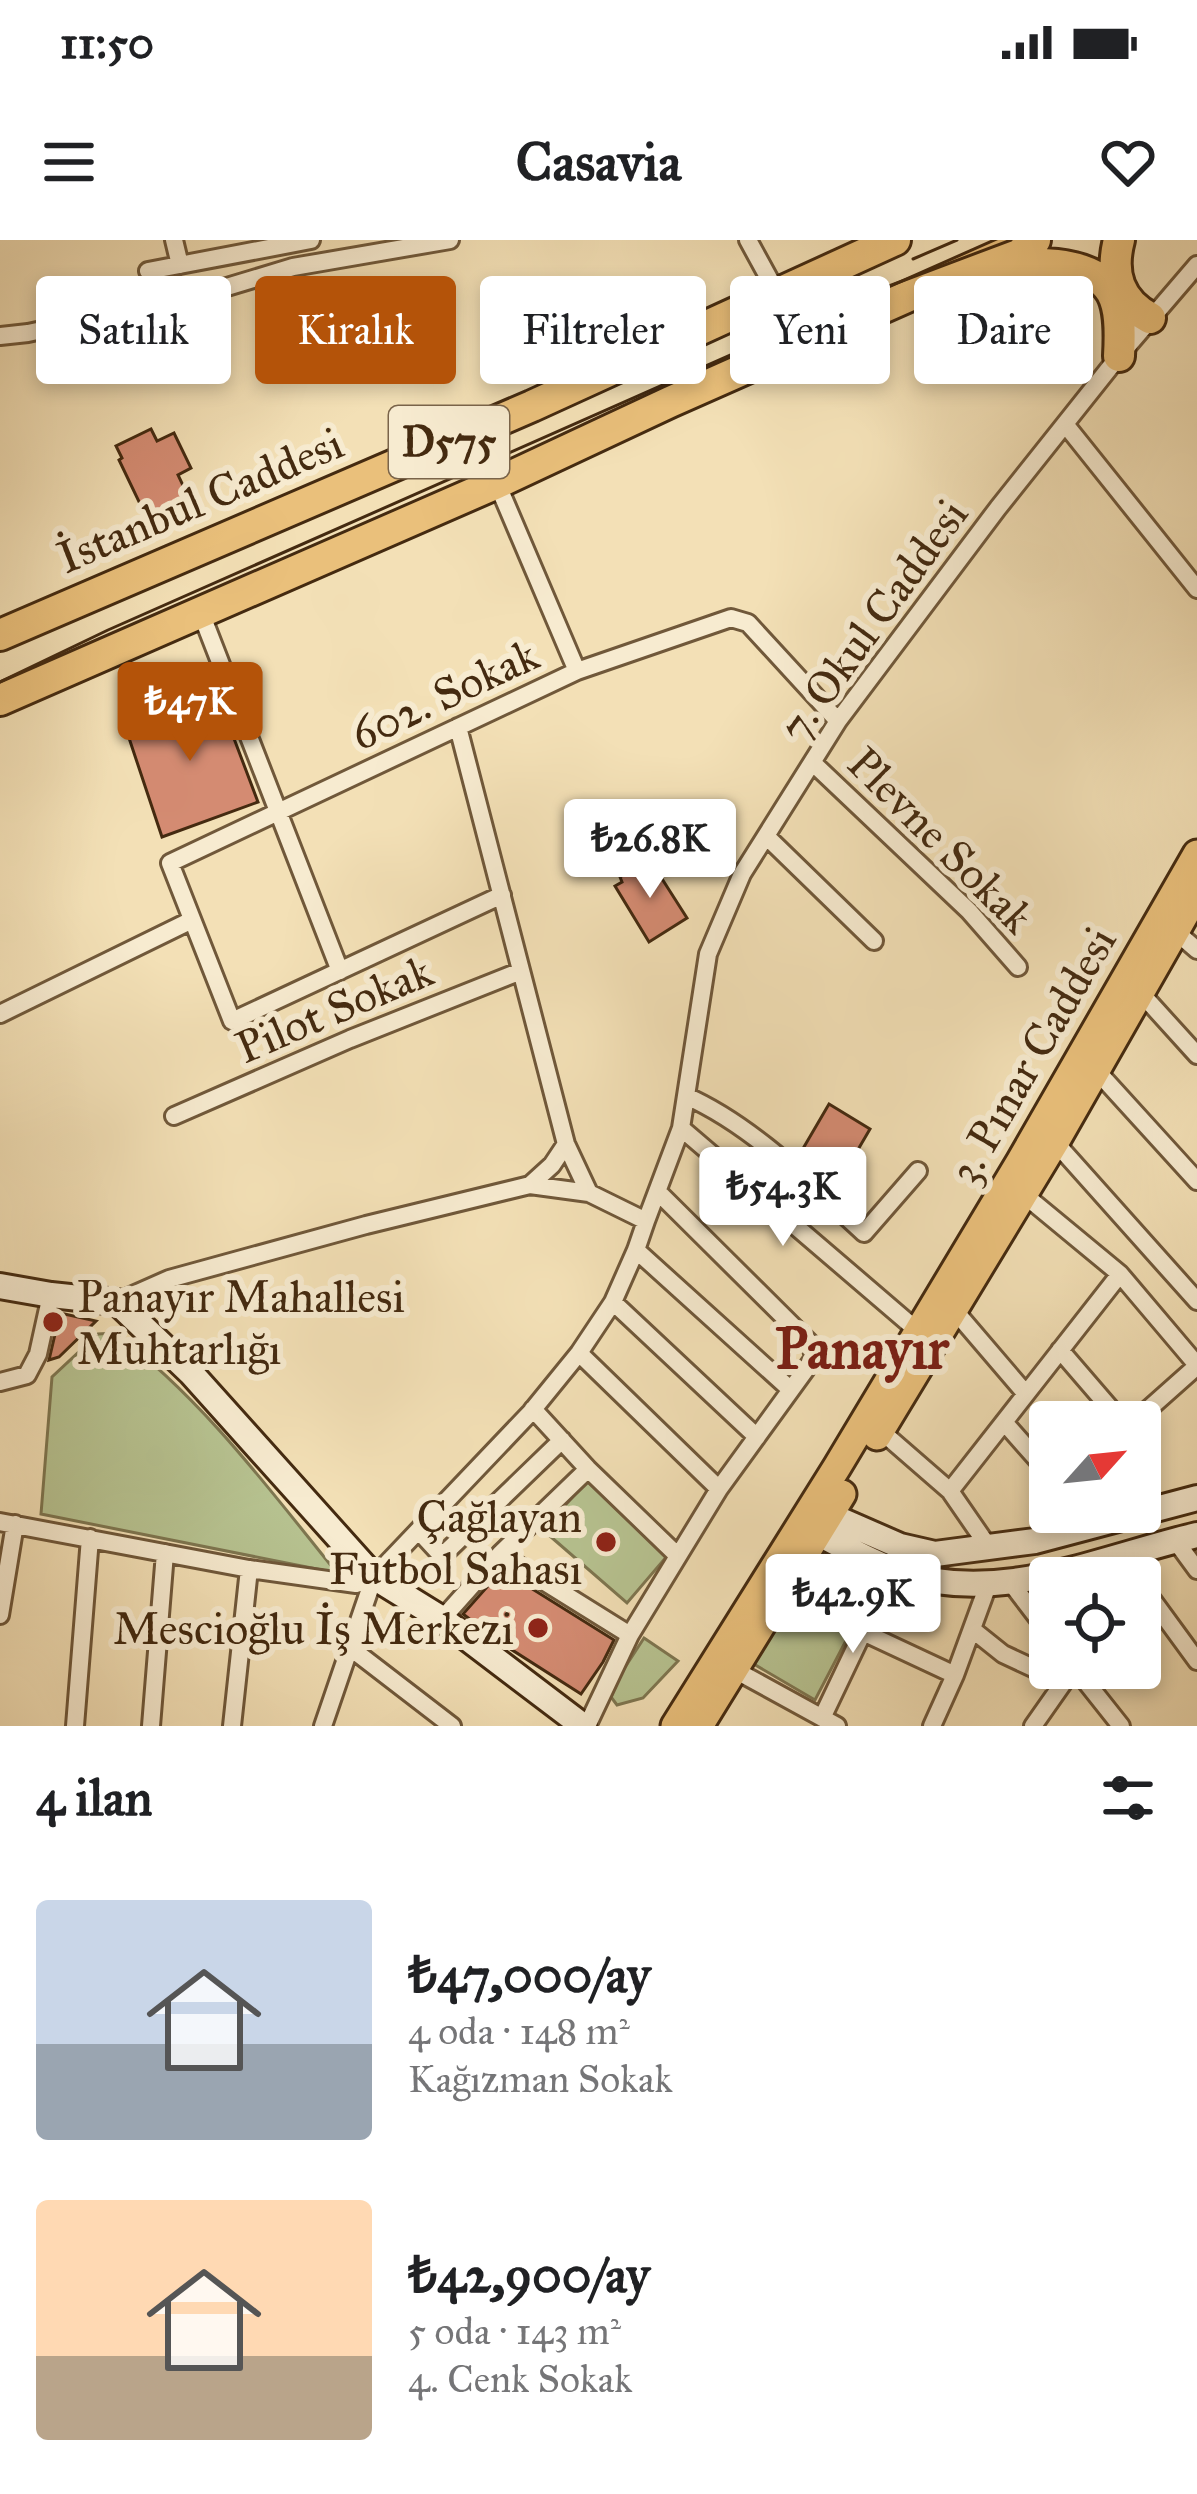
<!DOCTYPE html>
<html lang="tr">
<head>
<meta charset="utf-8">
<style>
	:root { --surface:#fff; --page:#f6f6f6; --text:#202124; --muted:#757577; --accent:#b45309 }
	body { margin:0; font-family:"IM FELL Great Primer",serif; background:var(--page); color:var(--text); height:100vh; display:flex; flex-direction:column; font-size:45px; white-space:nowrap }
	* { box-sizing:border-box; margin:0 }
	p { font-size:39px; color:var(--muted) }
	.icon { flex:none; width:66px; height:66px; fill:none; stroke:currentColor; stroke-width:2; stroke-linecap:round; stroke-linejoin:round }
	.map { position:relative; height:1486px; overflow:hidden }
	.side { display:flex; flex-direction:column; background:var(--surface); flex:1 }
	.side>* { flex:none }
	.hud { position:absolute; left:36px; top:36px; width:1125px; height:108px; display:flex; gap:24px }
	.needle { width:78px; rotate:63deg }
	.buttons { position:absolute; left:1029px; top:1161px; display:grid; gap:24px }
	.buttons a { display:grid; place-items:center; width:132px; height:132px; border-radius:12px; background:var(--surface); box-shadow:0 6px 18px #0003; font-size:60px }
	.price { position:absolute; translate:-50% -102px; padding:0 27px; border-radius:12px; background:#fff; color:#222; font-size:39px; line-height:78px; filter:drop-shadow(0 3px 6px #0008) }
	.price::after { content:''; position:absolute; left:50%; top:72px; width:36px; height:27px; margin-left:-18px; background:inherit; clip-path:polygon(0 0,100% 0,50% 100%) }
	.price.current { background:var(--accent); color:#fff }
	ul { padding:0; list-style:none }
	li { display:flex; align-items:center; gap:36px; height:300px; padding:0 36px }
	li span { display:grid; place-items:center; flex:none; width:336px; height:240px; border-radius:12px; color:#555 }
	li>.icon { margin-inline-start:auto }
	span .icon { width:144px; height:144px; fill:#fffc; stroke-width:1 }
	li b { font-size:51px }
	h2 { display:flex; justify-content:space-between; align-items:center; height:144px; padding:0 36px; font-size:51px }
	.tag { padding:0 42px; border-radius:12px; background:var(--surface); box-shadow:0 6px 18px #0003; font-size:42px; line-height:108px }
	.tag.current { background:var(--accent); color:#fff }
	.status { display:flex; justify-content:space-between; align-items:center; height:84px; padding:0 60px; background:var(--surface); direction:ltr }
	.status svg { height:33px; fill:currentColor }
	header { display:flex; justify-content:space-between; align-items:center; height:156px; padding:0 36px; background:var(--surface); font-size:54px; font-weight:700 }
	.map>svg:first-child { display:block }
	.green { fill:#b7c391; stroke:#7e7650; stroke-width:3 }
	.building { fill:#d48b72; stroke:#442a10; stroke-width:3 }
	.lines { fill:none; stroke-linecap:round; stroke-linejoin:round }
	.street-casing { stroke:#70583a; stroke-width:22 }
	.secondary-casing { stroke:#442a10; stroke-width:30 }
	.primary-casing { stroke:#442a10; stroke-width:33 }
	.highway-casing { stroke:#442a10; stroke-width:36 }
	.street { stroke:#f7ebd0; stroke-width:16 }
	.secondary { stroke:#f7ebd0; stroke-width:24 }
	.primary { stroke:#eac07b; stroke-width:27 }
	.highway { stroke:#eac07b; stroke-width:30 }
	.tram { stroke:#442a10; stroke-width:3 }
	.poi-dot { fill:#8f2418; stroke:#f7ebd0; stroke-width:4.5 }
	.labels { text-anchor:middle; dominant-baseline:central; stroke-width:12; stroke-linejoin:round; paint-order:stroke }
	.shield { fill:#f7ebd0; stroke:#7a644a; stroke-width:3 }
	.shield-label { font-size:42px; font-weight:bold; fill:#442a10 }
	.street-label { font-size:45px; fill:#442a10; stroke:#f7ebd0 }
	.poi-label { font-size:45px; fill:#442a10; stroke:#f7ebd0; text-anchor:end }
	.district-label { font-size:57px; font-weight:bold; fill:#7a1f14; stroke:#f7ebd0 }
</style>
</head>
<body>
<div class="status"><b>11:50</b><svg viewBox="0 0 49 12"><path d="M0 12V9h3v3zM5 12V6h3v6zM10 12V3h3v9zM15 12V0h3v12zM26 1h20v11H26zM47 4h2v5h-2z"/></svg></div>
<header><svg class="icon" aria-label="menu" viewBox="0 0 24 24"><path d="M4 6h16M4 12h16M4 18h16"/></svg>Casavia<svg class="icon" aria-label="heart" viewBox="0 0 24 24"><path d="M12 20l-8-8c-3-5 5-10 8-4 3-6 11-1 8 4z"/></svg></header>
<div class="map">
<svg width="1197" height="1486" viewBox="0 0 1197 1486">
	<rect width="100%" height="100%" fill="#f3e0b6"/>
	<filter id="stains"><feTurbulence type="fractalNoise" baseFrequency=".00167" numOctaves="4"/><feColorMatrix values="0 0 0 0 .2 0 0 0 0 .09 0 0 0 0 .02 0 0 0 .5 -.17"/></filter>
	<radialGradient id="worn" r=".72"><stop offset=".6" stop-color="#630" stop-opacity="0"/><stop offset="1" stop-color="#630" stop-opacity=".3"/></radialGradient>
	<path class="green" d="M115 1093C203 1159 269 1249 337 1333L41 1274 52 1137 98 1094Z
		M587 1241 668 1315 627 1363 543 1290Z
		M801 1350 851 1391 815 1460 752 1423Z
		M644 1398 678 1421 643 1458 617 1465 611 1457 620 1435Z"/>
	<path class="building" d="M151 189 157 201 174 193 191 228 178 235 197 275 155 295 119 220 122 218 116 206Z
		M216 451 258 562 162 597 124 483Z
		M650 620 687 678 649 702 615 646 622 642 620 637Z
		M829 864 870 889 842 937 801 912Z
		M60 1073 96 1081 59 1117 49 1120Z
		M502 1330 614 1400 603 1422 581 1454 498 1401 463 1374Z"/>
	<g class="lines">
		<g class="street-casing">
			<path id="street" d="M174 0 180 25
				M748 0 777 53
				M148 31 311 0
				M0 96 28 93 187 59 293 27 450 0
				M1065 184 1197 349
				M497 243 577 431
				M201 373 340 731
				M458 487 566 904 589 953
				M813 523 969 671 1018 727
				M766 596 874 701
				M502 655 232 781 170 623 577 431 731 378 748 383 838 481
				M1175 691 1197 710
				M1140 752 1197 815
				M0 774 192 680
				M1096 830 1197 941
				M686 856C752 885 811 945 864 993L918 931
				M174 876 350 799 521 731
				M681 888 919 1092
				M1055 902 1197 1061
				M530 945 552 925 566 904
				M1022 953 1120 1034 1197 1125
				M636 1010 791 1150
				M117 1062 169 1039 366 985 530 945 589 953 646 981 681 888 708 714 742 634 838 481 998 268 1119 116 1197 25
				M613 1062 757 1197
				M955 1071 1026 1154
				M1060 1110 1122 1182
				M579 1113 719 1249
				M0 1142 27 1135 38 1114 51 1055
				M533 1169 588 1229 678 1316
				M1004 1182 1050 1234
				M1134 1182 1197 1126
				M881 1191 950 1251 990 1309
				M950 1251 1120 1034
				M0 1282 249 1329 356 1344 374 1337
				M419 1291 442 1316 562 1200
				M1175 1300 1197 1330
				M500 1314 630 1395
				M795 1331 863 1392 955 1435
				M1011 1343 1050 1394
				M1140 1343 1197 1421
				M0 1375 15 1284
				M442 1379 500 1314 588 1229
				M973 1390 1003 1414 1033 1428 1061 1446
				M348 1406 452 1486
				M1075 1428 1121 1486
				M733 1429 837 1486
				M822 1478 863 1392
				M75 1486 90 1298
				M151 1486 165 1313
				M232 1486 249 1329
				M323 1486 374 1337 531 1172 579 1113 613 1062 636 1010 646 981
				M587 1486 630 1395 719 1249 814 1118 811 1104 658 952
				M932 1486 955 1435 988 1345
				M1033 1486 1066 1439"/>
		</g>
		<g class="secondary-casing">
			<path id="secondary" d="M0 1046 51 1055 117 1062 191 1133 374 1337 442 1379 583 1486
				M811 1280 815 1292C843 1306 870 1322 899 1332 998 1366 1100 1318 1197 1295
				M813 1282 829 1275 900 1306 935 1314 1035 1301 1197 1258"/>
		</g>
		<g class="primary-casing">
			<path id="primary" d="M877 1196 1055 902 1197 653
				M675 1486 837 1227 1020 922 1197 614
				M699 1486 842 1254"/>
		</g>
		<g class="highway-casing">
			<path id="highway" d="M1119 0C1110 34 1119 61 1150 78
				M998 27C1018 24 1036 23 1057 25 1117 32 1122 61 1119 116
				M0 395 532 166 895 0
				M0 460 497 243 670 162 1035 0"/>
		</g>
		<use href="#street" class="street"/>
		<use href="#secondary" class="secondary"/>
		<use href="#primary" class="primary"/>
		<use href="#highway" class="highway"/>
		<path class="tram" d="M913 19 957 0
			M0 442 108 390 873 52 1011 0"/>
	</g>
	<g class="poi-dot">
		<circle cx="53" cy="1082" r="12"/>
		<circle cx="606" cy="1302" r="12"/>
		<circle cx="538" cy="1388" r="12"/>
	</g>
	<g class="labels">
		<rect class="shield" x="389" y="166" width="120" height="72" rx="9"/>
		<g class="shield-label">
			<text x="449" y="202">D575</text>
		</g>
		<g class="street-label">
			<text transform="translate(200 260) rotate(-23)">İstanbul Caddesi</text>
			<text transform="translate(873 380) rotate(-54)">7. Okul Caddesi</text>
			<text transform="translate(444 454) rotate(-25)">602. Sokak</text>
			<text transform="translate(941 600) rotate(45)">Plevne Sokak</text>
			<text transform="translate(334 769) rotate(-23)">Pilot Sokak</text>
			<text transform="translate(1032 815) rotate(-60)">3. Pınar Caddesi</text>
		</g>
		<g class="poi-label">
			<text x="77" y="1056" text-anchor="start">Panayır Mahallesi<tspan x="77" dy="52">Muhtarlığı</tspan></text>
			<text x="582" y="1276">Çağlayan<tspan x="582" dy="52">Futbol Sahası</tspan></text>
			<text x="514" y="1388">Mescioğlu İş Merkezi</text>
		</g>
		<g class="district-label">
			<text x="862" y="1109">Panayır</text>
		</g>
	</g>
	<rect width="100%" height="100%" filter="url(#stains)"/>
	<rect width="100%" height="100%" fill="url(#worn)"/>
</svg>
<div class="buttons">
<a><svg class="needle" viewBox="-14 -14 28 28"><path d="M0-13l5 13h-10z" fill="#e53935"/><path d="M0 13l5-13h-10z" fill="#757577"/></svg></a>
<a><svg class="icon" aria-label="locate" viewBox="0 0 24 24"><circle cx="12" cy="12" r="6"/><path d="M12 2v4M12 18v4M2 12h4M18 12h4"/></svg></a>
</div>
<b class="price current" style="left:190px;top:524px">₺47K</b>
<b class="price" style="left:650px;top:661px">₺26.8K</b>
<b class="price" style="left:783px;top:1009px">₺54.3K</b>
<b class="price" style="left:853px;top:1416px">₺42.9K</b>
<div class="hud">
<a class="tag">Satılık</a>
<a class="tag current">Kiralık</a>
<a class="tag">Filtreler</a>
<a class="tag">Yeni</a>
<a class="tag">Daire</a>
</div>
</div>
<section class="side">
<h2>4 ilan<svg class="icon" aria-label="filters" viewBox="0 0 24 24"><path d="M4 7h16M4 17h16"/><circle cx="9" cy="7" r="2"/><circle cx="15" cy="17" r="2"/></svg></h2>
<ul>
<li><span style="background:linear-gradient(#c9d6e8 60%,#9aa5b1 0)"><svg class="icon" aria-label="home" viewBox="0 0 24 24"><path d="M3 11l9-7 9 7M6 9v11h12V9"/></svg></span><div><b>₺47,000/ay</b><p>4 oda · 148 m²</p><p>Kağızman Sokak</p></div></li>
<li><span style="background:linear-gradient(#ffd9b3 65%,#b9a48a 0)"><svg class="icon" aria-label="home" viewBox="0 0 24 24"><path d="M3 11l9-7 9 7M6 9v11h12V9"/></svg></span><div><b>₺42,900/ay</b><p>5 oda · 143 m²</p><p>4. Cenk Sokak</p></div></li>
</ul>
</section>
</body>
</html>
